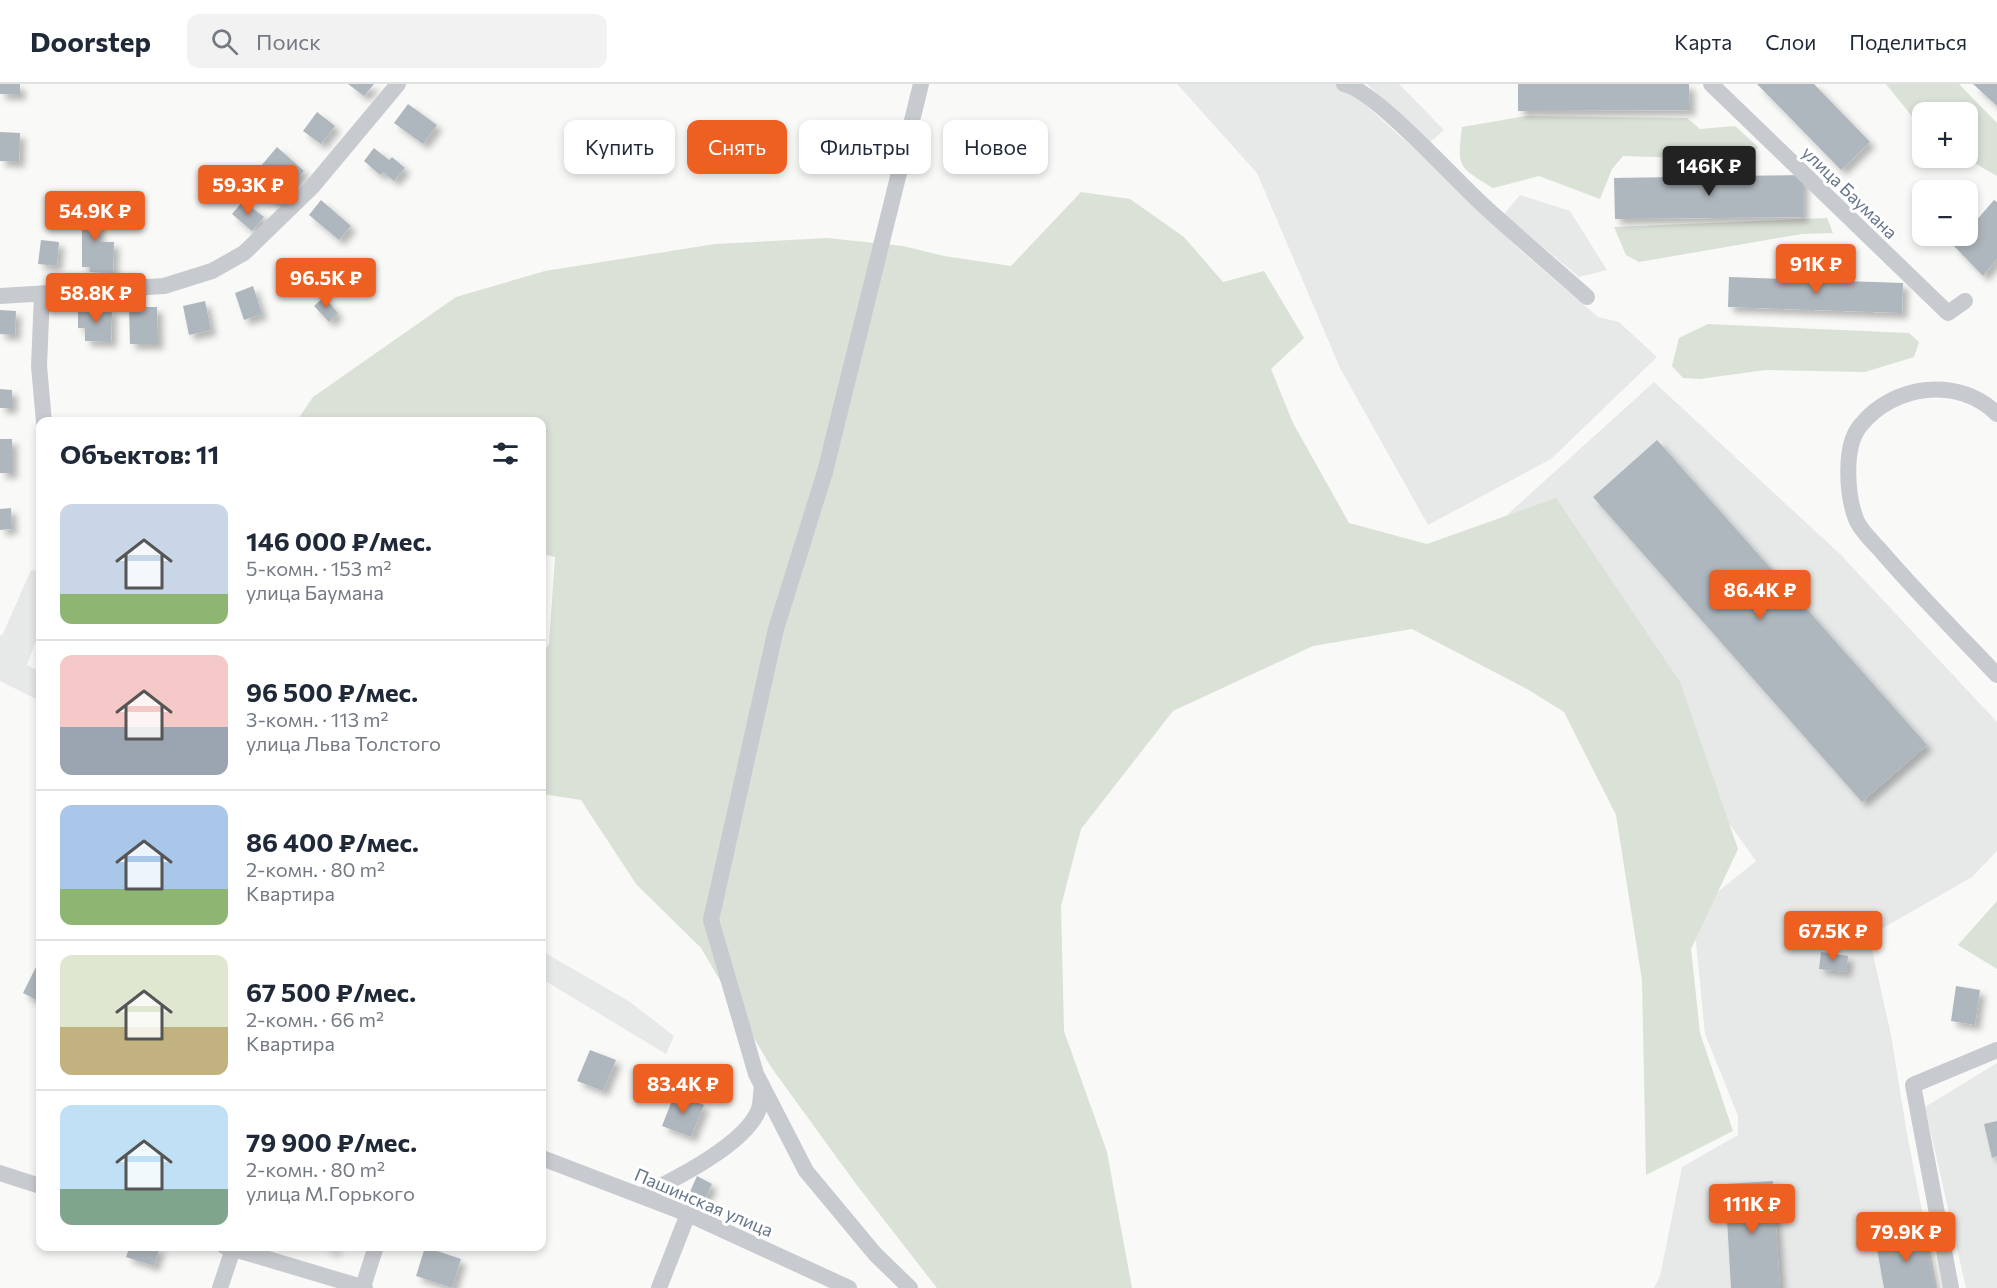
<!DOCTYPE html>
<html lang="ru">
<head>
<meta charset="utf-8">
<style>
	:root { --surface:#fff; --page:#f2f2f3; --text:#1f2937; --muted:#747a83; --line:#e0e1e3; --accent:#ee6021 }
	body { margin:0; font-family:Commissioner,sans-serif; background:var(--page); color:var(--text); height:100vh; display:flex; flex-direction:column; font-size:22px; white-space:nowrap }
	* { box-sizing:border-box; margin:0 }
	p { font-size:20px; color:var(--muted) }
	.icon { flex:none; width:33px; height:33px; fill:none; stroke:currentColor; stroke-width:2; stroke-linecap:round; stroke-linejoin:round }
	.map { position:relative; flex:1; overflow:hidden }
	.drawer { position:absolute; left:36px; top:333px; width:510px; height:834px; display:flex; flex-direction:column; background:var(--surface); border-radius:12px; box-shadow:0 3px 9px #0003 }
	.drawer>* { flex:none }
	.guide { position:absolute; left:564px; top:36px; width:570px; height:54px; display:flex; gap:12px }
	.controls { position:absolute; left:1912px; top:18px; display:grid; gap:12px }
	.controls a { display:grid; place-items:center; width:66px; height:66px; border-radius:12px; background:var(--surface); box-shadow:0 3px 9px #0003; font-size:30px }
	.price { position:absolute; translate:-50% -51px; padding:0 14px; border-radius:6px; background:var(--accent); color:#fff; font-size:20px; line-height:39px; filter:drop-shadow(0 2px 3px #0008) }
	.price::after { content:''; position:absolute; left:50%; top:36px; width:18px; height:14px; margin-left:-9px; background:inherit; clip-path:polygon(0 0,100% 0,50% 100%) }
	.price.on { background:#222; color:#fff }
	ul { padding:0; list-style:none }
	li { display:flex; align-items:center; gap:18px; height:150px; padding:0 24px }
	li+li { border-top:2px solid var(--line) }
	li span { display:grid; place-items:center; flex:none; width:168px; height:120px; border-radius:12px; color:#555 }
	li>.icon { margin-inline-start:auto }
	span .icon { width:72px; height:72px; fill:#fffc; stroke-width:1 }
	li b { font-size:26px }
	h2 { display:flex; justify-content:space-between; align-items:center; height:72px; padding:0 24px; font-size:26px }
	.chip { padding:0 21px; border-radius:12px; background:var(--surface); box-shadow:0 3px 9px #0003; font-size:21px; line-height:54px }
	.chip.on { background:var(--accent); color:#fff }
	header { display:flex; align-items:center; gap:36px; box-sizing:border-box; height:84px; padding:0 30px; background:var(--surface); border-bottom:2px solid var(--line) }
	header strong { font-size:28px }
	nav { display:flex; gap:33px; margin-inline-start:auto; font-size:21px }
	.search { width:420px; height:54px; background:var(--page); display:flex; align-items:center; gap:15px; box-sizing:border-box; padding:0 21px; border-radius:12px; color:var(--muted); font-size:22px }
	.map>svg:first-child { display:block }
	.built { fill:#e7e8e8 }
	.green { fill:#dae1d7 }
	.building { fill:#afb7be; filter:url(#shadow) }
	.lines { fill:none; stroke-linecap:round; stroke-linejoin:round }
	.minor { stroke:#c7cacf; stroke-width:16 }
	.labels { text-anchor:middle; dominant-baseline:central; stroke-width:6; stroke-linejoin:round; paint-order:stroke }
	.street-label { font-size:18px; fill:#66778a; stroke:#fff }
</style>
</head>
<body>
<header>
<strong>Doorstep</strong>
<div class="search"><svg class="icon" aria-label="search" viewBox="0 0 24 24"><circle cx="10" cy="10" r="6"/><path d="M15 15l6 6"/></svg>Поиск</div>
<nav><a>Карта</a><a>Слои</a><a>Поделиться</a></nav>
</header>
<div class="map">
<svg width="1997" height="1204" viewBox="0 0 1997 1204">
	<defs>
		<filter id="shadow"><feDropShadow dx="5.5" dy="5.5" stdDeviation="3" flood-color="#0004"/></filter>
	</defs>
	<rect width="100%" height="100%" fill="#f9f9f7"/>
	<path class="built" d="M1177 0H1342L1431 80 1521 167 1598 233 1619 238 1657 273 1551 375 1428 441 1340 284 1257 89Z
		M1367 0H1399L1444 46 1429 59Z
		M1520 111 1570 127 1607 186 1579 193 1520 144 1504 130Z
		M1654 298 1840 470 1997 638V767L1972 793 1869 852 1891 951 1907 1050 1937 1204H1654L1660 1192 1682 1083 1738 1051V1032L1705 950 1693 828 1756 777 1507 431Z
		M31 486 40 488V545L27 581 40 588V617L0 597V551L2 552Z
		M542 867 630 918 674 952 666 970 542 895Z
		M1997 979V1204H1966L1925 1023Z"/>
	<path class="green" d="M1886 0H1959L1997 39V92L1966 74 1968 28H1923V46Z
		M1526 32 1687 34 1700 45 1735 42 1758 63 1750 76 1623 72 1612 85 1600 115 1539 92 1493 104C1458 82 1457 84 1462 43Z
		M1081 108 1130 115 1184 153 1223 198 1264 187 1304 254 1271 285 1293 339 1349 439 1427 460 1556 414 1680 598 1738 765 1691 865 1700 949 1733 1047 1646 1091 1642 896 1616 731 1564 628 1527 605 1412 545 1313 562 1173 627 1081 745 1061 822 1064 947 1107 1068 1132 1204H937L856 1100 771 983 701 864 636 800 581 716 542 710V570L549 560 555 473 542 470V338H296L313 313 456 213 545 187 715 160 827 154 903 162 944 172 1011 182Z
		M1827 134 1833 149 1802 150 1639 178 1626 171 1614 143Z
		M1708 240 1909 249 1919 258 1914 273 1865 288 1765 286 1700 295 1683 294 1672 282 1679 254Z
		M1997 817V885L1958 861Z"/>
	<path class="building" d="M0 0H20V11L0 10Z
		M348 0H374L364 12Z
		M1518 0H1689L1690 26 1518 27Z
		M1757 0H1814L1870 58 1841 86Z
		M1973 0H1997V22Z
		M408 20 437 41 423 60 394 39Z
		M317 28 335 42 321 60 303 47Z
		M0 48 20 49 19 78 0 77Z
		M277 63 304 87 276 119 249 96Z
		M374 64 389 76 392 73 405 84 394 97 383 88 380 91 364 77Z
		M1803 91V133L1615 135 1614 94Z
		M321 116 351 142 339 156 309 131Z
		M1994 116 1997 118V175L1983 192 1954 162 1963 152H1968V146Z
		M243 117 264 133 252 147 232 130Z
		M82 119H99V158H114L113 189 90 188V183H82Z
		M41 156 59 158 57 182 38 180Z
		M332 180 345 193 336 202 323 189Z
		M1729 193 1903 199 1902 229 1728 223Z
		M253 202 262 230 244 236 235 209Z
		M324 213 338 229 329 238 314 222Z
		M205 217 211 246 189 251 183 222Z
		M129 223H157L158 260H130Z
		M78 225H112L111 258 85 257V244H78Z
		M0 226 16 227 15 251 0 250Z
		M0 305 12 306V324H0Z
		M0 355H12V389H0Z
		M1657 356 1927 661 1862 718 1593 413Z
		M11 424 12 445 0 446V425Z
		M1821 868 1848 872 1846 888 1819 885Z
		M40 875V918L23 909Z
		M1956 902 1980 906 1975 941 1951 937Z
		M590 966 616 976 603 1007 577 997Z
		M675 1009 704 1021 691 1053 662 1042Z
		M1997 1037V1072L1992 1074 1984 1040Z
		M697 1092 712 1100 704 1117 689 1110Z
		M1773 1097 1780 1204H1731L1725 1100Z
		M1924 1150 1935 1204H1884L1876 1159Z
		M130 1162 160 1163 154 1182 126 1173Z
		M322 1162H336L334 1167Z
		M425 1163 461 1175 452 1204 416 1192Z"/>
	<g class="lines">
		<path class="minor" d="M1344 0C1376 7 1455 96 1484 122 1518 153 1553 183 1587 213
			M1711 0 1948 229 1965 217
			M42 210 39 282 44 338
			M0 212 164 202 212 187 244 169 312 103 398 0
			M1997 330C1959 292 1893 300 1860 342 1843 363 1847 412 1856 435 1860 446 1873 458 1881 467 1918 510 1958 550 1997 591
			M542 1074 688 1130 849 1204
			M0 1089 40 1102
			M643 1111C675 1095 746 1060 759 1025 761 1018 761 1008 762 1001
			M224 1162 365 1204
			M363 1203 376 1162
			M220 1204 233 1165
			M659 1204 688 1130
			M910 1204 875 1170 806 1087 756 990 711 836 776 545 825 388 921 0
			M1951 1204 1913 1001 1997 966"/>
	</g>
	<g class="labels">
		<g class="street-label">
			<text transform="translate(1850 108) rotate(44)">улица Баумана</text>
			<text transform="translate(704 1118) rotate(23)">Пашинская улица</text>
		</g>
	</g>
</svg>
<div class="controls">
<a>+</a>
<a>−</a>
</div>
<b class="price on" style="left:1709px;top:113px">146K ₽</b>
<b class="price" style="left:248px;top:132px">59.3K ₽</b>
<b class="price" style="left:95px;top:158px">54.9K ₽</b>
<b class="price" style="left:1816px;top:211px">91K ₽</b>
<b class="price" style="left:326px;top:225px">96.5K ₽</b>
<b class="price" style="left:96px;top:240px">58.8K ₽</b>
<b class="price" style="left:1760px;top:537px">86.4K ₽</b>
<b class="price" style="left:1833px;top:878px">67.5K ₽</b>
<b class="price" style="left:683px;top:1031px">83.4K ₽</b>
<b class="price" style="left:1752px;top:1151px">111K ₽</b>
<b class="price" style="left:1906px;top:1179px">79.9K ₽</b>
<div class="guide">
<a class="chip">Купить</a>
<a class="chip on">Снять</a>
<a class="chip">Фильтры</a>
<a class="chip">Новое</a>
</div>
<section class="drawer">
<h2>Объектов: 11<svg class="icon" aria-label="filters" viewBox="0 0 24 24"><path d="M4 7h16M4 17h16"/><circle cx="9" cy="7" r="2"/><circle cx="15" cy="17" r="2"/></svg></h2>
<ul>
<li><span style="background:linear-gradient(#c9d6e8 75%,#8fb573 0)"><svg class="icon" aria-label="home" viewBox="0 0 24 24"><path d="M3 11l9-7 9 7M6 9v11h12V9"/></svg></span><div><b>146 000 ₽/мес.</b><p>5-комн. · 153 m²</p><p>улица Баумана</p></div></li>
<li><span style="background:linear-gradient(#f6c9c9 60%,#9aa5b1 0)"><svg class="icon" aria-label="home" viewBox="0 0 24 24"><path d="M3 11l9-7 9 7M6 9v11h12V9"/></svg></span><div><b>96 500 ₽/мес.</b><p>3-комн. · 113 m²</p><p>улица Льва Толстого</p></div></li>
<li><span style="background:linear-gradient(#a9c7e8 70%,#8fb573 0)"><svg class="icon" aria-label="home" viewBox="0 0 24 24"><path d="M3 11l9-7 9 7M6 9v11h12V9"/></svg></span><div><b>86 400 ₽/мес.</b><p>2-комн. · 80 m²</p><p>Квартира</p></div></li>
<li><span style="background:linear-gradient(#dfe7d0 60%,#c2b280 0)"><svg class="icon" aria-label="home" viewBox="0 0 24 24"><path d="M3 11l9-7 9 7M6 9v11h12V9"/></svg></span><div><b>67 500 ₽/мес.</b><p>2-комн. · 66 m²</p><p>Квартира</p></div></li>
<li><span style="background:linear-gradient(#bfe0f5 70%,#7fa58c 0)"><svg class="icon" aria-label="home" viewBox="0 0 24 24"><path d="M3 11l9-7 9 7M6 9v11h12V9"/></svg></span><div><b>79 900 ₽/мес.</b><p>2-комн. · 80 m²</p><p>улица М.Горького</p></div></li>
</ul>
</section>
</div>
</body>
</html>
